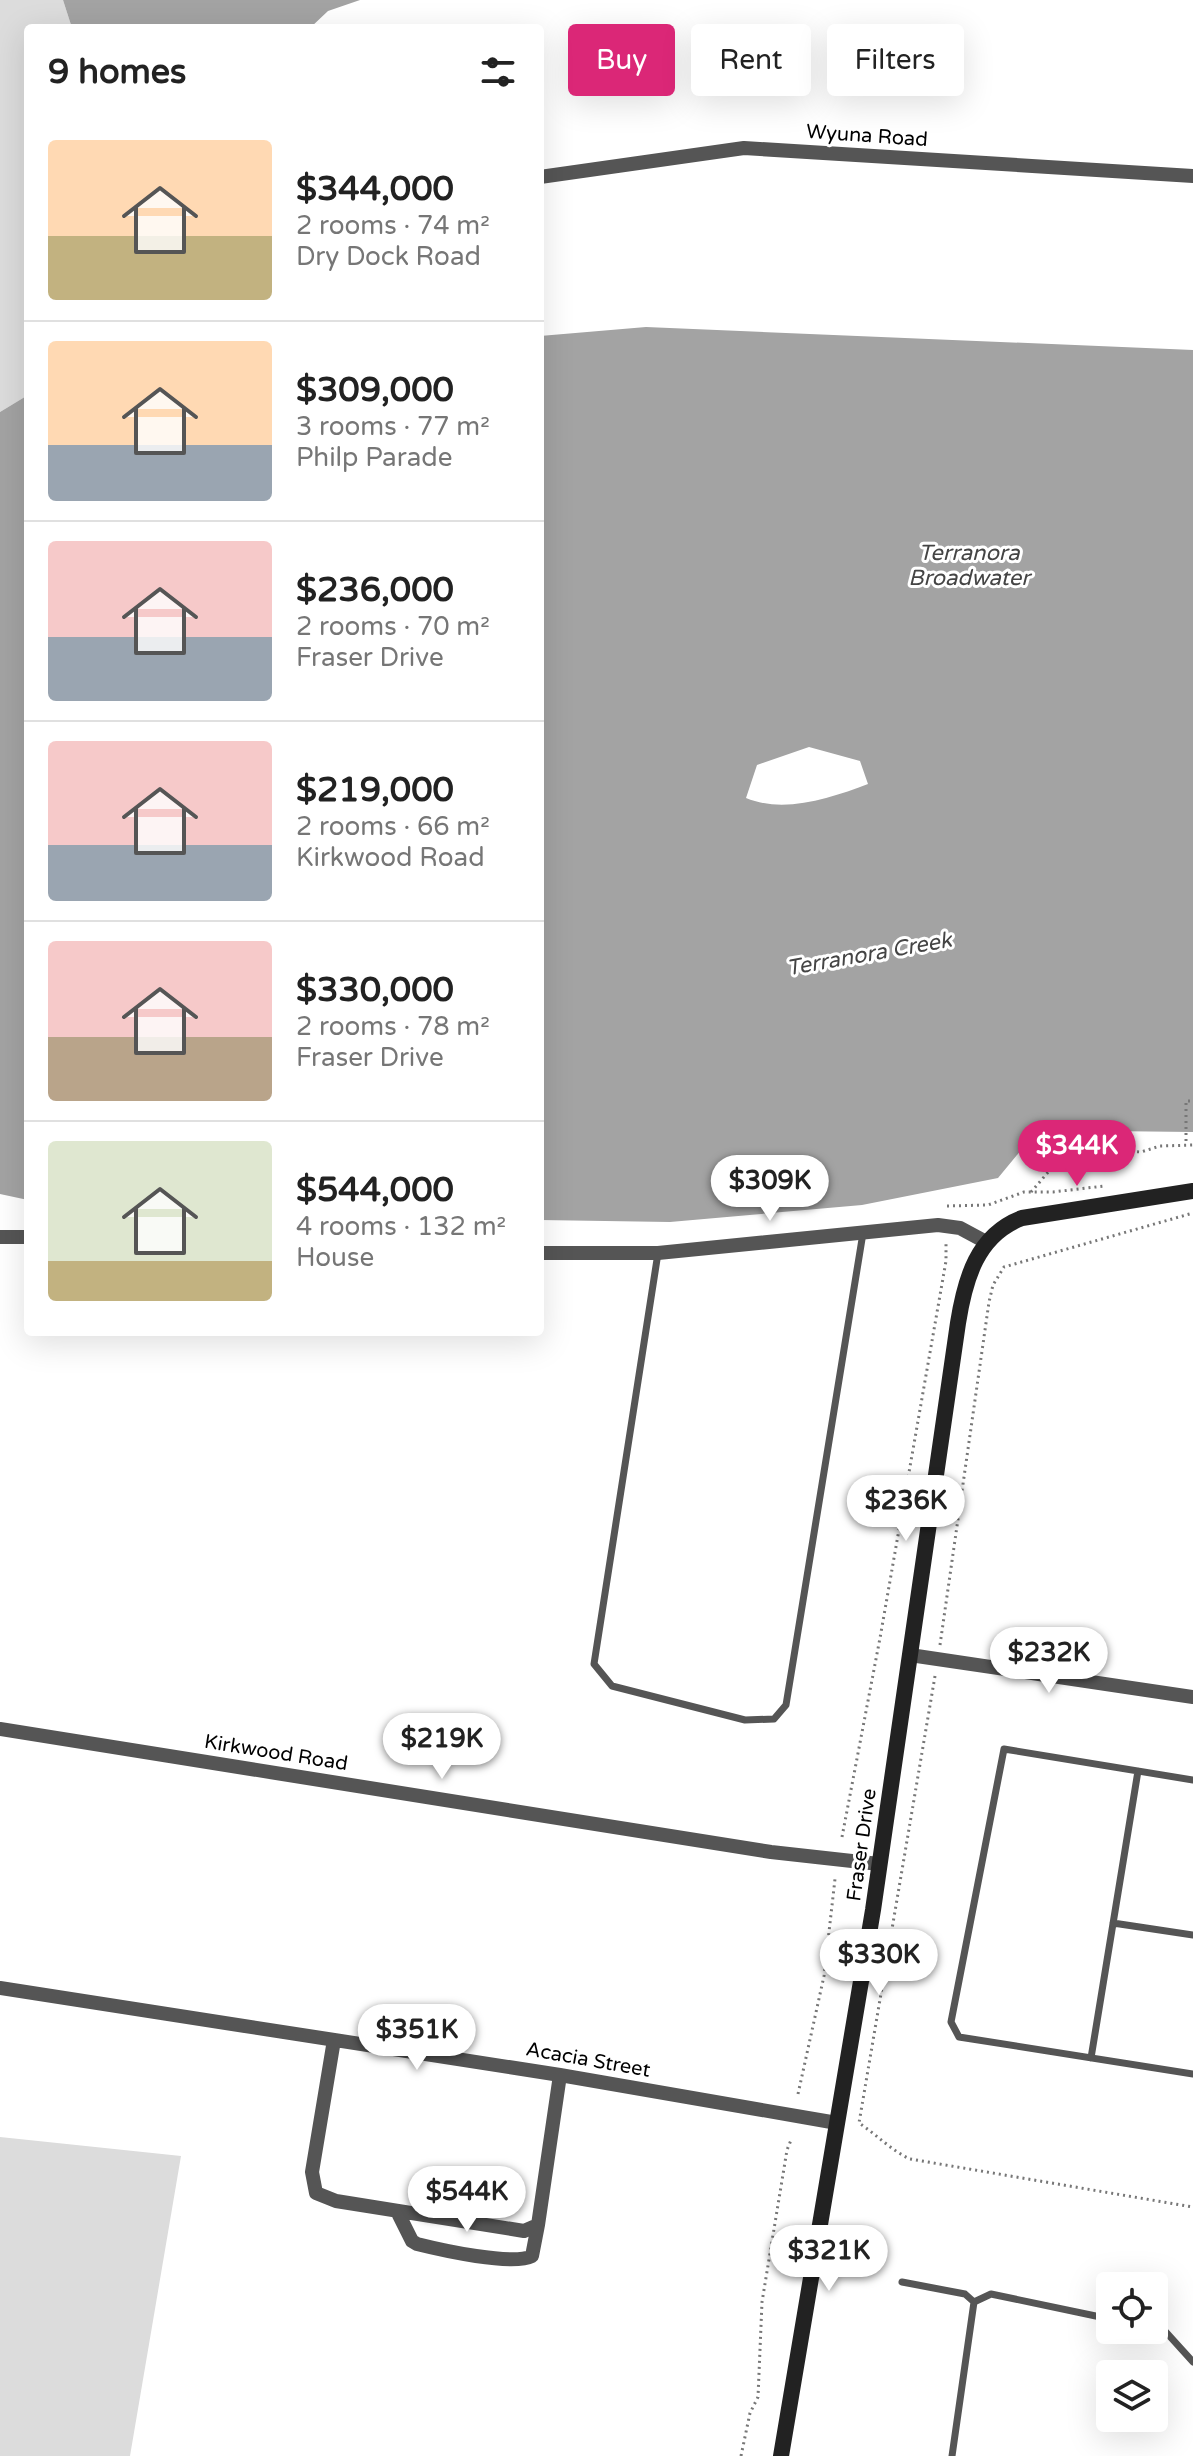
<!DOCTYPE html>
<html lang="en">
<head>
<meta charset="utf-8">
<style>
	:root { --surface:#fff; --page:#f2f2f2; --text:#222; --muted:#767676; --line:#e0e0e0; --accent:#db2777 }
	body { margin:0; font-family:"Varela Round",sans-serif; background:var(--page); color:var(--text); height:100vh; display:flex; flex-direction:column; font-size:30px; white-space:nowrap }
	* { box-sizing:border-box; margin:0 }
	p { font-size:26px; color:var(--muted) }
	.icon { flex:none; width:44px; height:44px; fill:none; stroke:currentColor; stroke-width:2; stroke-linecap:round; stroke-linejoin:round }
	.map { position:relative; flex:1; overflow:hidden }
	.sheet { position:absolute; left:24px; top:24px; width:520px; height:1312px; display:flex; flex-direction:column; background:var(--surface); border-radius:8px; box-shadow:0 8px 32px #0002 }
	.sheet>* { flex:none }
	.guide { position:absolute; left:568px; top:24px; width:504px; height:72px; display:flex; gap:16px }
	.controls { position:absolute; left:1096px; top:2272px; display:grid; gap:16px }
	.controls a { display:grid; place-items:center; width:72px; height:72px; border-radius:8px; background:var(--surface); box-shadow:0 8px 32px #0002; font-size:40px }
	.price { position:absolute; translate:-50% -68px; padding:0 18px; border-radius:28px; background:#fff; color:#222; font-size:26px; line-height:52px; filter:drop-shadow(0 2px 4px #0008) }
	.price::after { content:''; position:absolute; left:50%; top:48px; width:24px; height:18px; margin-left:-12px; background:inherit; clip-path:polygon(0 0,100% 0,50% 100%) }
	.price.selected { background:var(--accent); color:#fff }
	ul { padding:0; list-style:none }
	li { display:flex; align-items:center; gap:24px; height:200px; padding:0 24px }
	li+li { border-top:2px solid var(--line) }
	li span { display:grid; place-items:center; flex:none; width:224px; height:160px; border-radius:8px; color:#555 }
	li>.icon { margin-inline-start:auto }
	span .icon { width:96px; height:96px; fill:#fffc; stroke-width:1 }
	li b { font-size:34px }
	h2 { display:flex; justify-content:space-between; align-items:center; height:96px; padding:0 24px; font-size:34px }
	.pill { padding:0 28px; border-radius:8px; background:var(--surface); box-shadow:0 8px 32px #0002; font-size:28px; line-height:72px }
	.pill.selected { background:var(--accent); color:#fff }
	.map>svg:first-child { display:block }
	.green { fill:#dcdcdc }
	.water { fill:#a3a3a3; fill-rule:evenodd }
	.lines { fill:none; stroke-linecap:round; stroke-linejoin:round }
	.path { stroke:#777; stroke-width:3; stroke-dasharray:2 4; stroke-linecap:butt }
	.lane { stroke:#555; stroke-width:7 }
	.street { stroke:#555; stroke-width:14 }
	.secondary { stroke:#222; stroke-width:16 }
	.labels { text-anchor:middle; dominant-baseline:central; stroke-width:6; stroke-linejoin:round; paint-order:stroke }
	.street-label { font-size:20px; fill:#000; stroke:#fff }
	.water-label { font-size:22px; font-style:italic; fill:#444; stroke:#fff }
</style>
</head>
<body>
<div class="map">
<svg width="1193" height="2456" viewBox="0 0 1193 2456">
	<rect width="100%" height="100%" fill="#fff"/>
	<path class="green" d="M0 0H63L72 28H28V395L0 412Z
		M0 2137 181 2156 130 2456H0Z"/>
	<path class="water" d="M63 0H360L328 11 310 28H72Z
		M646 327 1193 350V1132L1105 1131 1044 1137 1027 1143 998 1178 862 1205 670 1222 540 1220V336ZM809 747 860 761 868 784C831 798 784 814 746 798L757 765Z
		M28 395V1200L0 1194V412Z"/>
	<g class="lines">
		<path class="path" d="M1186 1141V1101H1193
			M1031 1192 1050 1170 1092 1152 1110 1150 1141 1152 1160 1146 1193 1145
			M947 1206 988 1205 1024 1192H1053L1104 1186
			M940 1645 989 1302 993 1285 1004 1267 1193 1213
			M935 1676 859 2123C877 2135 892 2151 910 2159L1193 2207
			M842 1837 880 1638 946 1261V1243
			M798 2094 824 1976 835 1879
			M741 2456 750 2413 758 2397 762 2302 787 2150 791 2140"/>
		<path class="lane" d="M658 1253 594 1664 612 1686 745 1720 774 1719 786 1705 863 1233
			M1193 1780 1004 1749 951 2022 959 2037 1193 2074
			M1113 1923 1193 1935
			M1091 2058 1138 1771
			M902 2282 965 2294 974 2302
			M1154 2328 1165 2331 1193 2362
			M952 2456 974 2302 991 2294 1110 2319"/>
		<path class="street" d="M540 177 744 148 1193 176
			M0 1237H28
			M540 1253H658L938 1225 960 1228 986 1242
			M910 1655 1193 1697
			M0 1729 771 1852 879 1864
			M0 1988 560 2075 837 2123
			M334 2040 312 2172 316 2193 336 2201 524 2231 538 2225 560 2075
			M397 2211 412 2241 417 2244C441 2250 512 2266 532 2256L538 2225"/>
		<path class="secondary" d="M781 2456 873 1910 958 1323C965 1279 977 1235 1022 1218L1193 1191"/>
	</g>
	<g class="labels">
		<g class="street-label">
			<text transform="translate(867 136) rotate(4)">Wyuna Road</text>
			<text transform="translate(276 1753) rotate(9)">Kirkwood Road</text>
			<text transform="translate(862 1845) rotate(-82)">Fraser Drive</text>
			<text transform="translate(588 2060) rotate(10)">Acacia Street</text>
		</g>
		<g class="water-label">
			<text x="969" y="553">Terranora<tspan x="969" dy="25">Broadwater</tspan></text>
			<text transform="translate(869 954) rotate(-10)">Terranora Creek</text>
		</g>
	</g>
</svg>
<div class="controls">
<a><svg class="icon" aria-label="locate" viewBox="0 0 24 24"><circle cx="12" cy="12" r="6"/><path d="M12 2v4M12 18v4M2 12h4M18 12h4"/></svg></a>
<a><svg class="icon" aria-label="layers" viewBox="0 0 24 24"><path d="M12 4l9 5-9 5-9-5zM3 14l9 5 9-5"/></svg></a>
</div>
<b class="price selected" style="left:1077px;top:1188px">$344K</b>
<b class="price" style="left:770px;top:1223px">$309K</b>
<b class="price" style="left:906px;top:1543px">$236K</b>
<b class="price" style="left:1049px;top:1695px">$232K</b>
<b class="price" style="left:442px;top:1781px">$219K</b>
<b class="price" style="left:879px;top:1997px">$330K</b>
<b class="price" style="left:417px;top:2072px">$351K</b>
<b class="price" style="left:467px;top:2234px">$544K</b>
<b class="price" style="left:829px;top:2293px">$321K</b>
<div class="guide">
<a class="pill selected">Buy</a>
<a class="pill">Rent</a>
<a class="pill">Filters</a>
</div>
<section class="sheet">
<h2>9 homes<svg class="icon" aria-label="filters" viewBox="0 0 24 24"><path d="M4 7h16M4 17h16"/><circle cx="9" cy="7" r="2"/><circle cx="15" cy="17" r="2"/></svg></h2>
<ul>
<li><span style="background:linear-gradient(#ffd9b3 60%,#c2b280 0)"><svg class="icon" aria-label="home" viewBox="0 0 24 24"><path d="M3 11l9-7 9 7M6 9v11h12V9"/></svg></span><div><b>$344,000</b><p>2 rooms · 74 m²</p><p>Dry Dock Road</p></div></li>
<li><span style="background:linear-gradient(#ffd9b3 65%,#9aa5b1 0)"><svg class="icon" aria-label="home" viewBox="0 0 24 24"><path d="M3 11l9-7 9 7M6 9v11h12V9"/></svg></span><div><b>$309,000</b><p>3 rooms · 77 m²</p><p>Philp Parade</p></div></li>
<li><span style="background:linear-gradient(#f6c9c9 60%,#9aa5b1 0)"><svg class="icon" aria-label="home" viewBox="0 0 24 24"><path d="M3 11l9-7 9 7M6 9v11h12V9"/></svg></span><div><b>$236,000</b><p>2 rooms · 70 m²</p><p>Fraser Drive</p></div></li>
<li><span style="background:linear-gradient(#f6c9c9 65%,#9aa5b1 0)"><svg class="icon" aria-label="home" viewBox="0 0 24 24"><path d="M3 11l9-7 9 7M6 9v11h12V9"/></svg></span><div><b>$219,000</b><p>2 rooms · 66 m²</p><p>Kirkwood Road</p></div></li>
<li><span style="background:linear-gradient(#f6c9c9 60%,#b9a48a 0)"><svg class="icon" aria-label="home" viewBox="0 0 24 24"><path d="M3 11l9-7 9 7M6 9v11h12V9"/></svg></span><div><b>$330,000</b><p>2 rooms · 78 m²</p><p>Fraser Drive</p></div></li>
<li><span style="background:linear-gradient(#dfe7d0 75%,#c2b280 0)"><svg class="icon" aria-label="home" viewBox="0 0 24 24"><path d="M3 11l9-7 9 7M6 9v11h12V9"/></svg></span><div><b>$544,000</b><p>4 rooms · 132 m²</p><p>House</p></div></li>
</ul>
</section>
</div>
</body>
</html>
